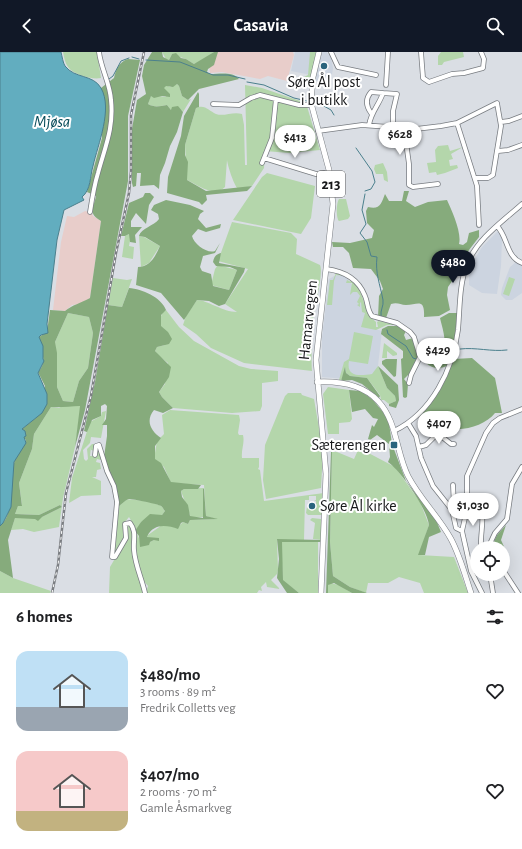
<!DOCTYPE html>
<html lang="en">
<head>
<meta charset="utf-8">
<style>
	:root { --surface:#fff; --page:#f6f6f6; --text:#202124; --muted:#757577; --accent:#111827 }
	body { margin:0; font-family:"Alegreya Sans",sans-serif; background:var(--page); color:var(--text); height:100vh; display:flex; flex-direction:column; font-size:15px; white-space:nowrap }
	* { box-sizing:border-box; margin:0 }
	p { font-size:13px; color:var(--muted) }
	.icon { flex:none; width:22px; height:22px; fill:none; stroke:currentColor; stroke-width:2; stroke-linecap:round; stroke-linejoin:round }
	.map { position:relative; height:541px; overflow:hidden }
	.details { display:flex; flex-direction:column; background:var(--surface); flex:1 }
	.details>* { flex:none }
	.controls { position:absolute; left:470px; top:489px; display:grid; gap:8px }
	.controls a { display:grid; place-items:center; width:40px; height:40px; border-radius:50%; background:var(--surface); box-shadow:0 4px 16px #0002; font-size:20px }
	.price { position:absolute; translate:-50% -34px; padding:0 9px; border-radius:14px; background:#fff; color:#222; font-size:13px; line-height:26px; filter:drop-shadow(0 1px 2px #0008) }
	.price::after { content:''; position:absolute; left:50%; top:24px; width:12px; height:9px; margin-left:-6px; background:inherit; clip-path:polygon(0 0,100% 0,50% 100%) }
	.price.on { background:var(--accent); color:#fff }
	ul { padding:0; list-style:none }
	li { display:flex; align-items:center; gap:12px; height:100px; padding:0 16px }
	li span { display:grid; place-items:center; flex:none; width:112px; height:80px; border-radius:12px; color:#555 }
	li>.icon { margin-inline-start:auto }
	span .icon { width:48px; height:48px; fill:#fffc; stroke-width:1 }
	li b { font-size:17px }
	h2 { display:flex; justify-content:space-between; align-items:center; height:48px; padding:0 16px; font-size:17px }
	header { display:flex; justify-content:space-between; align-items:center; height:52px; padding:0 16px; background:var(--accent); color:#fff; font-size:18px; font-weight:700 }
	.map>svg:first-child { display:block }
	.built { fill:#ccd4e0 }
	.industrial { fill:#e8cdca }
	.green { fill:#b4d6ab }
	.forest { fill:#86ab7c; fill-rule:evenodd }
	.water { fill:#62adbf; stroke:#4b808d }
	.lines { fill:none; stroke-linecap:round; stroke-linejoin:round }
	.stream { stroke:#4b808d; stroke-width:1 }
	.minor-casing { stroke:#787c81; stroke-width:5.5 }
	.major-casing { stroke:#787c81; stroke-width:6 }
	.minor { stroke:#fff; stroke-width:4 }
	.major { stroke:#fff; stroke-width:5 }
	.rail-casing { stroke:#7b7e82; stroke-width:2.5 }
	.rail { stroke:#fff; stroke-width:1; stroke-dasharray:3; stroke-linecap:butt }
	.poi-dot { fill:#2a647d; stroke:#fff; stroke-width:1.5 }
	.labels { text-anchor:middle; dominant-baseline:central; stroke-width:4; stroke-linejoin:round; paint-order:stroke }
	.shield { fill:#fff; stroke:#5c5d5e; stroke-width:1 }
	.shield-label { font-size:15px; font-weight:bold; fill:#161719 }
	.poi-label { font-size:16px; fill:#161719; stroke:#fff }
	.street-label { font-size:16px; fill:#161719; stroke:#fff }
	.water-label { font-size:17px; font-style:italic; fill:#064b59; stroke:#fff }
</style>
</head>
<body>
<header><svg class="icon" aria-label="back" viewBox="0 0 24 24"><path d="M15 5l-7 7 7 7"/></svg>Casavia<svg class="icon" aria-label="search" viewBox="0 0 24 24"><circle cx="10" cy="10" r="6"/><path d="M15 15l6 6"/></svg></header>
<div class="map">
<svg width="522" height="541" viewBox="0 0 522 541">
	<rect width="100%" height="100%" fill="#dadee4"/>
	<path class="built" d="M295 0H327L331 6 333 16 331 30 316 29 311 23 291 19Z
		M498 179 502 187 501 214 497 242 482 241 469 233V223L475 207 482 195Z
		M516 210 522 212V241L512 248H506L501 243 502 236 510 215Z
		M336 223 346 224 360 244 367 261 366 274 382 279 378 314 371 329 322 325V286L329 227Z"/>
	<path class="industrial" d="M216 0H293L294 3 287 29 268 24 260 27 222 20 210 21 209 13Z
		M85 159 92 161 93 164 101 169 90 246 80 252 72 253 65 259 53 258 61 190 67 164 74 165Z"/>
	<path class="green" d="M63 0H97L101 26C92 28 74 23 68 15 65 11 64 5 63 0Z
		M162 0H214L202 9 194 12 186 7 172 2 169 8 166 7Z
		M310 0H316L311 26 304 25 308 23Z
		M441 0H463L464 5 444 10 442 13H438V4Z
		M177 32 179 34 182 44 188 48 191 47 183 60 182 58H171L167 53C160 54 155 56 148 52L151 43 166 45 163 36 166 33 170 35Z
		M245 33 262 36 306 51 320 98 289 101 265 99 264 116 252 134 238 137C234 133 228 115 227 108L225 135C214 146 198 133 187 128L185 93 196 56C205 52 209 59 216 62 224 65 233 59 242 62L244 73 245 113H247Z
		M448 93 450 99 463 95 451 102 453 107 449 108 450 114 457 113 458 116 445 121 437 123 436 120 429 121 427 111 436 110 435 98 438 94Z
		M383 111 387 120 388 130 384 128 383 122H376L374 117 375 113Z
		M267 121 315 134 311 166 301 182 233 168 262 125Z
		M339 147H346L350 164 348 167 339 169C336 166 336 151 339 147Z
		M232 170 291 181 297 187 296 202 320 213C324 222 313 261 312 275 312 288 311 306 312 319L244 311 211 296 196 282 183 273 186 264 197 248C207 248 223 260 237 260L225 252 248 217 218 209Z
		M129 182 131 184 129 194 134 195 133 207 122 205 125 184Z
		M139 184 144 185 160 194 149 211 141 215Z
		M218 213 237 218 229 238 211 233 215 217Z
		M336 221C372 233 356 253 376 270V275H378L377 270 379 269 397 273H387L376 278 361 275 365 261 362 260 361 250 360 251V255L357 253 359 252 357 250 360 244 357 240H353L350 243 352 231H346L347 228 351 230 346 224 336 223 334 229 332 253H327L330 228H333Z
		M509 225 515 227 509 244 503 242Z
		M113 226 127 228 132 227 122 255 108 253Z
		M166 258 179 275 194 289 239 314 251 317 278 319V329L262 331V354L260 359 232 361 173 356 162 345 159 340 165 332 168 311 159 304 155 299 157 295 165 293 164 277 161 275C160 268 160 261 166 258Z
		M68 261 89 265 93 281 88 316 79 329 73 350 63 349 57 335 55 290Z
		M354 280 373 284 368 312 349 309C346 325 359 324 372 322L378 314 387 336 395 344 396 349 389 352 384 348H381L380 343 367 326 350 324 346 321V316L341 329 339 328 344 310 349 307Z
		M384 291 397 301V303L393 304 387 299V306H382Z
		M328 335 349 338 352 367 350 370 339 371V382H328L323 342Z
		M288 341H301L302 343 314 347 323 399 321 436 266 447 263 428 265 393 285 344Z
		M64 353 81 354 75 395 63 446 59 475 34 480 23 477 11 478 15 466 42 465 62 455 60 453 39 463 15 462 18 454 22 453 19 431 32 397 34 382 51 355 59 356Z
		M170 358 239 363 240 368 238 381 239 383H243C245 391 241 397 242 406H259V415L258 417 260 418 264 449 324 441 322 463H308L306 461 307 455 308 457H316V449L314 448H316V444H309V448H305L304 488H277L278 518 277 522 271 528 280 537 267 535 266 530 261 535 262 539 259 538 257 541H146L148 534C134 519 134 491 132 470L129 465 125 470V485L114 503 119 454C121 453 124 449 126 448 130 446 158 451 161 454 163 455 163 457 165 459L162 463H157L141 470 137 481 140 489 150 490 154 488 147 485 148 483 162 473 179 474 183 470 188 472 190 468 216 467 206 464 204 433 171 431 164 415 154 407 157 389 164 382 162 363Z
		M106 359 101 386 91 385 90 391 83 398 84 407 86 409 88 407 87 397 92 392H95V399L91 398V395L90 404H95L97 405V394L101 399V408L97 407 96 410 100 411 101 417 97 418 96 425H92L101 429V443L81 444 69 451 72 426 90 370 101 364 102 360Z
		M359 396 395 415 420 450 429 473 419 503 454 505 468 541H424L420 531 399 525 388 531H368L366 541 350 535 333 524 330 490 332 400H337L354 407Z
		M203 436V465L191 466 181 439 184 437Z
		M312 466 321 467 322 488 313 487 315 471 310 468Z
		M128 472 131 475 144 541H109L110 515 123 493 125 477Z
		M286 489 318 490V541H299L283 529 281 494 282 490Z
		M0 519 13 526 51 539 50 541H0Z
		M330 531 339 533 352 541H328V533Z"/>
	<path class="forest" d="M152 0H162L163 5 169 8 172 2 176 1 181 6 186 7 194 12 214 0H218L214 13 208 17 207 20 210 22C219 22 233 19 239 27L199 37 188 48 182 44 179 34 177 32 173 35 166 34 164 36 170 42V45L162 44 154 46 151 44 148 52C155 56 160 54 167 53L171 58 172 55 178 54 183 60 177 80 170 94 165 111 160 123 159 137 154 133 140 134 141 121H137L136 134 133 135 132 131V77L137 48 146 42 142 24 144 13Z
		M128 7 140 8 128 64V129L85 358 75 395 80 354C70 354 61 356 51 355L34 382 32 397 19 431 22 454H18L15 462 39 463 60 453 62 455 42 465 38 469 35 467 15 466 8 488 13 526 0 519V474C14 463 10 432 13 416 14 406 21 397 26 388L23 385 22 377 38 364 45 334 38 320C48 310 41 297 39 285L47 280 50 258 65 259C72 253 81 251 90 246L101 169C88 161 93 158 96 144L87 140 102 86 101 36 114 26C116 17 119 10 128 7ZM68 261 89 265 93 281 88 316 79 329 73 350 63 349 57 335V301L55 290Z
		M198 40 199 42V55L196 56 185 93V103L188 110 187 128 206 139 252 134 247 139 206 143 207 148 202 153 199 150 167 141 168 125 181 84 184 64Z
		M404 139H409L406 149 415 155 428 150 447 148C452 159 462 181 459 192L463 193 467 190 469 181 479 178V185L469 198 457 222 448 235 447 243 450 258 439 264 424 265C425 245 417 253 406 253 400 253 398 250 391 252L386 266 378 265 379 244 383 237 380 229 371 217 353 216 349 201 343 195H333L332 190 350 191 372 186 374 178 367 171 366 159 368 155C380 158 381 152 385 142L389 149H402Z
		M145 141H150L154 145 149 153 146 172 136 161 131 169V175H142L135 183 136 191 130 190 129 182 125 184H121L129 151 143 145Z
		M166 148 190 153 204 159 200 162 198 167 206 176 221 172 220 176 206 180 198 177 192 184C194 192 207 202 215 199L220 191 215 201 203 204 200 215 202 219 211 222 213 234 229 238 237 218 230 215 216 214 213 210C214 205 216 202 221 201L219 211 245 216 244 220 225 252 219 254 209 249 197 248 184 268 161 241 136 233 138 215C150 215 155 205 160 194L145 185 139 184C141 176 154 174 159 167L158 162 151 158 154 153Z
		M129 236C142 237 161 245 166 258L161 263V274L168 280 172 287 169 292 157 295 155 299 171 315 169 325 159 340 162 345 173 356 163 361 154 358C145 369 151 379 161 386L155 394V407L161 411 171 430 201 433 198 437H184L181 439 182 445 188 453 190 464 203 466V436L204 437 206 464 218 467 190 468 188 472 183 470 181 471 178 477C167 473 153 471 147 485L159 486V489L154 488 150 490 149 493 140 495 139 484 135 479 141 470 150 462 162 463 165 459C163 457 163 455 161 454 158 452 133 447 129 447 125 448 122 452 119 454L104 405 107 384V373H102L106 367 107 354 105 352 101 354V364L92 368 87 380 84 379 95 330 108 253 122 255Z
		M449 261H457C456 279 454 297 447 314 440 317 432 317 426 311L427 306C431 304 436 305 439 303 450 297 442 275 440 266Z
		M399 274 406 279 404 283 406 288 413 286 419 303 410 321 404 327 408 332 407 345 405 346 403 345 401 307 403 306V299L381 282 382 277 388 274Z
		M472 306 495 326 502 361H495C486 373 463 380 449 376 439 373 435 369 425 370L420 363 446 326 454 307Z
		M386 307H397L396 324 394 325 382 312V309Z
		M378 314 398 333 399 348 396 356 389 354V352L396 349 395 344 387 336Z
		M345 315 346 321 350 324 367 326 380 344 379 346 362 332 352 328 341 329Z
		M349 338 361 339 373 348 383 360 389 371 392 392 406 429 436 468 441 480 429 485 425 503H418L429 473C427 457 401 419 388 410L390 405 389 392 377 383 370 388 368 387 372 373 374 375 378 367 373 366 365 357 352 360Z
		M331 400H332L330 490 333 524 350 535 367 541H352L334 531 328 533V541H326Z
		M506 473 501 488 506 499 503 500V496H491L497 483Z
		M277 487 322 488 321 490H282L283 528 299 541H287L277 526 279 507Z"/>
	<path class="water" d="M0 0H61C62 4 63 11 65 14 75 27 93 22 101 36 113 57 98 92 93 114 90 124 91 138 82 145L84 148 64 158 57 188 47 272 48 281 41 283 39 285 43 294V307L44 309 38 321 47 342V352L42 361 22 377 25 379 26 384 24 385 26 391 14 410 11 455 3 471 0 474Z"/>
	<g class="lines">
		<path class="stream" d="M132 5 139 7
			M146 8 180 10 213 23H228L245 27
			M109 27 113 24 121 9 129 6
			M247 30 264 33 294 46 307 49
			M322 53 331 58 334 63
			M356 96 372 119 375 130 371 137 365 139
			M365 142 362 158 366 172 360 181 367 190 371 204 377 205C375 221 380 232 383 248 384 254 380 258 381 264
			M387 278 388 282 406 294 413 306 416 307
			M460 297C476 295 491 300 507 298"/>
		<g class="minor-casing">
			<path id="minor" d="M331 0 338 15 376 23
				M421 0 423 26 429 30 452 22 464 21 483 16 484 7 481 0
				M386 33 388 0
				M213 52 239 53 251 46 260 43 299 53H311
				M371 61C366 54 365 47 371 40L383 41
				M501 70 509 69 522 64
				M457 71 477 134 479 173
				M369 73C371 60 379 53 383 41L397 42 393 59V75
				M404 76 409 112V133L413 135 438 132
				M318 79 362 73 416 77 441 74 457 71 497 51 501 74 493 123 488 126H475
				M498 99 508 98 522 93
				M264 106 316 122 324 121
				M262 111 272 86 276 47
				M90 160C92 147 94 134 98 121 105 95 114 76 111 48 110 31 101 17 99 0
				M497 174C508 185 506 205 522 211
				M326 217C343 219 358 226 365 244 368 251 367 258 372 264L397 271 410 280 414 285 420 305 411 323 409 331
				M408 371 416 384 421 406 433 434 452 458 456 476 462 479 471 519 482 541
				M394 379C432 361 453 317 458 278 460 256 459 233 467 212 478 186 502 170 522 152
				M419 395 426 393 436 383 441 384 451 392H454
				M95 403 96 394 99 393 107 419 114 434 117 450 112 505H115L126 486 125 472 130 471C137 480 133 488 134 498 135 513 142 527 145 541
				M452 458 454 454 453 433
				M462 479 467 457V424L486 381 493 371 500 366 522 357
				M481 496C480 482 485 466 481 452
				M488 496 495 481 507 467 512 432 522 415
				M503 518 518 541
				M490 522 493 541"/>
		</g>
		<g class="major-casing">
			<path id="major" d="M319 0 313 25 311 51 329 118 333 152 316 308 326 422 321 541
				M317 330C339 329 362 332 378 349 397 369 396 400 408 424 420 447 439 465 451 487 460 504 465 523 471 541"/>
		</g>
		<use href="#minor" class="minor"/>
		<use href="#major" class="major"/>
		<g class="rail-casing">
			<path id="rail" d="M52 541 58 513 66 441 91 344 116 201 129 141 131 119V63L144 0"/>
		</g>
		<use href="#rail" class="rail"/>
	</g>
	<g class="poi-dot">
		<circle cx="324" cy="14" r="4"/>
		<rect x="390" y="389" width="8" height="8" rx="2"/>
		<circle cx="312" cy="454" r="4"/>
	</g>
	<g class="labels">
		<rect class="shield" x="317" y="119" width="28" height="26" rx="3"/>
		<g class="shield-label">
			<text x="331" y="132">213</text>
		</g>
		<g class="poi-label">
			<text x="324" y="30">Søre Ål post<tspan x="324" dy="18">i butikk</tspan></text>
			<text x="386" y="393" text-anchor="end">Sæterengen</text>
			<text x="320" y="454" text-anchor="start">Søre Ål kirke</text>
		</g>
		<g class="street-label">
			<text transform="translate(308 268) rotate(-84)">Hamarvegen</text>
		</g>
		<g class="water-label">
			<text x="52" y="69">Mjøsa</text>
		</g>
	</g>
</svg>
<div class="controls">
<a><svg class="icon" aria-label="locate" viewBox="0 0 24 24"><circle cx="12" cy="12" r="6"/><path d="M12 2v4M12 18v4M2 12h4M18 12h4"/></svg></a>
</div>
<b class="price" style="left:400px;top:104px">$628</b>
<b class="price" style="left:295px;top:107px">$413</b>
<b class="price on" style="left:453px;top:232px">$480</b>
<b class="price" style="left:438px;top:320px">$429</b>
<b class="price" style="left:439px;top:393px">$407</b>
<b class="price" style="left:473px;top:475px">$1,030</b>
</div>
<section class="details">
<h2>6 homes<svg class="icon" aria-label="filters" viewBox="0 0 24 24"><path d="M4 7h16M4 17h16"/><circle cx="9" cy="7" r="2"/><circle cx="15" cy="17" r="2"/></svg></h2>
<ul>
<li><span style="background:linear-gradient(#bfe0f5 70%,#9aa5b1 0)"><svg class="icon" aria-label="home" viewBox="0 0 24 24"><path d="M3 11l9-7 9 7M6 9v11h12V9"/></svg></span><div><b>$480/mo</b><p>3 rooms · 89 m²</p><p>Fredrik Colletts veg</p></div><svg class="icon" aria-label="heart" viewBox="0 0 24 24"><path d="M12 20l-8-8c-3-5 5-10 8-4 3-6 11-1 8 4z"/></svg></li>
<li><span style="background:linear-gradient(#f6c9c9 75%,#c2b280 0)"><svg class="icon" aria-label="home" viewBox="0 0 24 24"><path d="M3 11l9-7 9 7M6 9v11h12V9"/></svg></span><div><b>$407/mo</b><p>2 rooms · 70 m²</p><p>Gamle Åsmarkveg</p></div><svg class="icon" aria-label="heart" viewBox="0 0 24 24"><path d="M12 20l-8-8c-3-5 5-10 8-4 3-6 11-1 8 4z"/></svg></li>
</ul>
</section>
</body>
</html>
